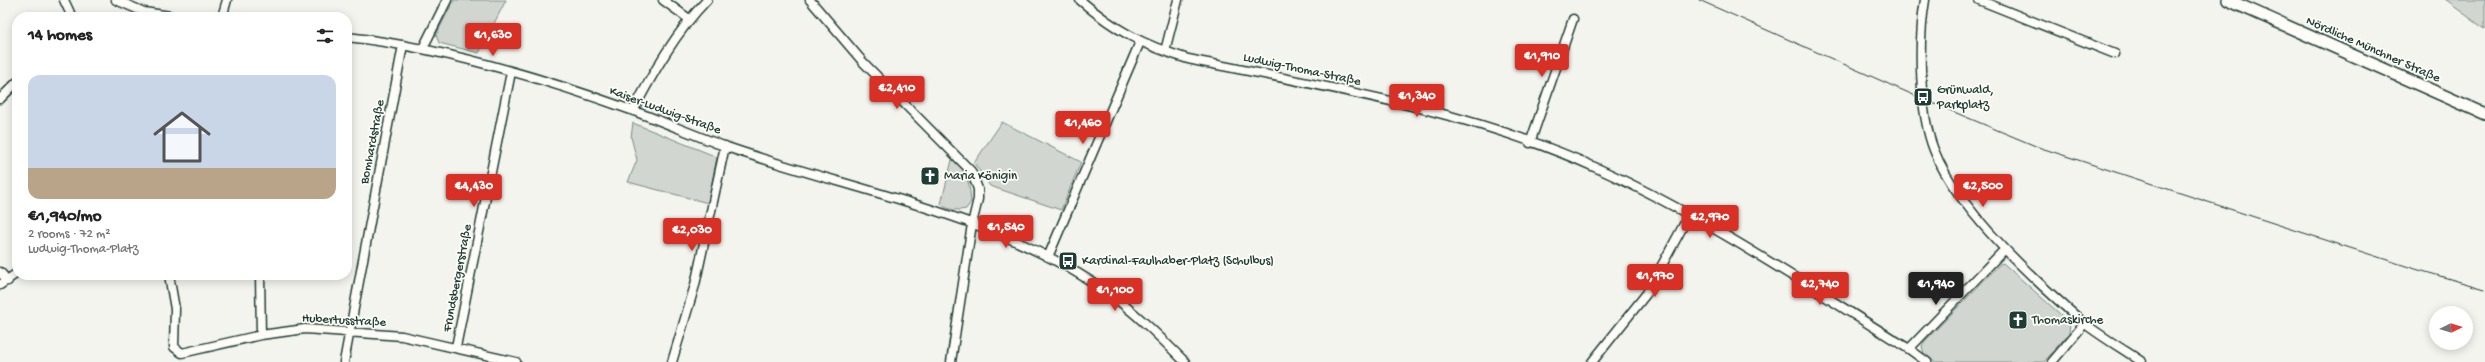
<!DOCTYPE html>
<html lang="en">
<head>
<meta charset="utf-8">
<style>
	:root { --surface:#fff; --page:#f6f6f6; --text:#222; --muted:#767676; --line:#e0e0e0; --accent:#d93025 }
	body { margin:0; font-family:"Gochi Hand",sans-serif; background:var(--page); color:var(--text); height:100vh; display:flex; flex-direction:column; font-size:15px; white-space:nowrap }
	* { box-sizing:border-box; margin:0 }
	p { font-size:13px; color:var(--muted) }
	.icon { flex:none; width:22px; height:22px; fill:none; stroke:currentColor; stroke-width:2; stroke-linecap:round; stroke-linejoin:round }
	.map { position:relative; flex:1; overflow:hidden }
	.drawer { position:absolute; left:12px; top:12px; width:340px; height:268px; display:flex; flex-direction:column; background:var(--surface); border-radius:16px; box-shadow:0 2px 10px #0003 }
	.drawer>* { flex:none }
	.needle { width:26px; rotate:85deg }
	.tools { position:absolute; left:2429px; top:306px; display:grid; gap:8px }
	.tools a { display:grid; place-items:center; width:44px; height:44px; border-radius:50%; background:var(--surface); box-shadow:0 2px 10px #0003; font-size:20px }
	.price { position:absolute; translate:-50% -34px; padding:0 9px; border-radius:4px; background:var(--accent); color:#fff; font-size:13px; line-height:26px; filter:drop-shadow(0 1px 2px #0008) }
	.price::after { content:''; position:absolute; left:50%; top:24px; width:12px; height:9px; margin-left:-6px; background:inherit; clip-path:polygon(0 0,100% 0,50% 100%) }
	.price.current { background:#222; color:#fff }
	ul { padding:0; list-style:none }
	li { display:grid; align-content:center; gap:8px; height:212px; padding:0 16px }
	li+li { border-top:1px solid var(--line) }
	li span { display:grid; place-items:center; height:124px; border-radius:12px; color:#555 }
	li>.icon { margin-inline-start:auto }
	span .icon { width:72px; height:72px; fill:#fffc; stroke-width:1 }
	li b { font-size:17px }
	h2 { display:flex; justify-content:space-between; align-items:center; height:48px; padding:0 16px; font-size:17px }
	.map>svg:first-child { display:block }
	.green { fill:#d1d6d1; stroke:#788a82 }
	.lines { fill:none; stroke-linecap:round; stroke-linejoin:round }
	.street-casing { stroke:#1f3d34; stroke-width:11 }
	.secondary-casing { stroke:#1f3d34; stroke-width:14 }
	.street { stroke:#fdfcf7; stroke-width:8 }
	.secondary { stroke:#fdfcf7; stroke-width:11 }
	.tram { stroke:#1f3d34; stroke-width:1 }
	.labels { text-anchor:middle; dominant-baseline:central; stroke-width:3.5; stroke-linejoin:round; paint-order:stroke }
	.street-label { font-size:13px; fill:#1f3d34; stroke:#fdfcf7 }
	.poi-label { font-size:13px; fill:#1f3d34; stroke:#fdfcf7; text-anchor:start }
</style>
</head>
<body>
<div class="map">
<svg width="2485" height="362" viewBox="0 0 2485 362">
	<rect width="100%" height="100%" fill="#f4f4ef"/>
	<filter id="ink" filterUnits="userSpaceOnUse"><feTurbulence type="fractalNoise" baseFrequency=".025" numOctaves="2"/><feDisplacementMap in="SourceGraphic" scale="8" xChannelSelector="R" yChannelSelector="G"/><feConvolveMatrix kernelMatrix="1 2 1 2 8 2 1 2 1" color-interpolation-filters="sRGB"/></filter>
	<g filter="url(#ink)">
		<path class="green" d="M454 0H506L479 53 439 43 436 35Z
			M2445 0H2485V29Z
			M1002 122 1081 162 1061 210 990 186 974 163Z
			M633 123 717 157 708 203 628 182 637 160 631 137Z
			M956 159C967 171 970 186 971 202L966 209C958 211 946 210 941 204L952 160Z
			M2003 263 2070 323 2069 333 2044 362H1935L1924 354 1922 346 1924 342 2000 264Z"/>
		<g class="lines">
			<g class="street-casing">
				<path id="street" d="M64 0 72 17
					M116 0 144 12 177 17
					M663 0 689 19
					M810 0 863 62 971 171 978 189V199L972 224 951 362
					M1080 0C1116 31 1143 45 1188 59 1326 87 1470 110 1599 169 1707 218 1807 286 1909 349
					M1925 0C1918 40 1919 113 1934 150 1957 210 2035 281 2084 323 2102 337 2123 349 2142 362
					M1979 0 2115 54
					M222 17 227 0
					M347 37C441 47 545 79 634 111 664 122 694 135 724 146 852 191 993 212 1107 292 1135 312 1161 338 1185 362
					M423 48 447 0
					M1165 51 1178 0
					M0 99 17 82
					M633 111C654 71 676 32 707 0
					M1530 143 1573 19
					M1048 257 1140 42
					M0 272 8 281
					M169 275 175 309 174 347 182 353 261 335 305 329 402 336 516 362
					M260 275 261 335
					M0 285 17 273
					M456 347 511 72
					M344 362 403 45
					M672 362 695 285 725 146
					M1592 362 1647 293 1689 215
					M1927 362 1909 349 2005 249
					M2052 362 2085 323"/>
			</g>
			<g class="secondary-casing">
				<path id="secondary" d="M2228 0 2485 114"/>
			</g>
			<use href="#street" class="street"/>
			<use href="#secondary" class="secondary"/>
			<path class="tram" d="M1699 0 1918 97 2038 147 2412 268 2485 289"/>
		</g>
	</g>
	<defs>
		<g id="bus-square" transform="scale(1)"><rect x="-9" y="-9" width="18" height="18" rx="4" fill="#1f3d34" stroke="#fdfcf7"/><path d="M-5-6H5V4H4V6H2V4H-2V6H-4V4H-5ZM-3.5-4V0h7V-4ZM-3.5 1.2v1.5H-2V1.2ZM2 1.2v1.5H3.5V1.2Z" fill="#fff"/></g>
		<g id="church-square" transform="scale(1)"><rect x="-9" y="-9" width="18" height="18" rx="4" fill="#1f3d34" stroke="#fdfcf7"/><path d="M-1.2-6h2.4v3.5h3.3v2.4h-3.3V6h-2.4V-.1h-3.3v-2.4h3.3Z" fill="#fff"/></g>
	</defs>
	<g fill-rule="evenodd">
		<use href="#bus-square" x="1923" y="97"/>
		<use href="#church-square" x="930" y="176"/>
		<use href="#bus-square" x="1068" y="261"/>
		<use href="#church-square" x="2018" y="320"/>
	</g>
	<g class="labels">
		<g class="street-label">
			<text transform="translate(2373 50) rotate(24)">Nördliche Münchner Straße</text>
			<text transform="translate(1302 70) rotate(12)">Ludwig-Thoma-Straße</text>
			<text transform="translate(665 111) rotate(20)">Kaiser-Ludwig-Straße</text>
			<text transform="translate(373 142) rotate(-79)">Bomhardstraße</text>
			<text transform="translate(458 278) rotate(-79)">Frundsbergerstraße</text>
			<text transform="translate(344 321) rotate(3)">Hubertusstraße</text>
		</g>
		<g class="poi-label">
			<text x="1937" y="90">Grünwald,<tspan x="1937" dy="15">Parkplatz</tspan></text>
			<text x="944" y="176">Maria Königin</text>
			<text x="1082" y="261">Kardinal-Faulhaber-Platz (Schulbus)</text>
			<text x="2032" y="320">Thomaskirche</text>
		</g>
	</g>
</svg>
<div class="tools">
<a><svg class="needle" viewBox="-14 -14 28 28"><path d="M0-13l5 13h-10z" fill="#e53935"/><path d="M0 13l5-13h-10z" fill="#767676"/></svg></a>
</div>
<b class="price" style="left:493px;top:57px">€1,630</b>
<b class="price" style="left:1542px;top:78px">€1,910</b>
<b class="price" style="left:897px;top:110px">€2,410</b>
<b class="price" style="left:1417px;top:118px">€1,340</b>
<b class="price" style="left:1083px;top:145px">€1,460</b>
<b class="price" style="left:474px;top:208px">€4,430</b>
<b class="price" style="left:1983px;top:208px">€2,500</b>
<b class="price" style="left:1710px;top:239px">€2,970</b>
<b class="price" style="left:1006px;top:249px">€1,540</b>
<b class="price" style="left:692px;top:252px">€2,030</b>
<b class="price" style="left:1655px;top:298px">€1,970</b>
<b class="price" style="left:1820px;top:306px">€2,740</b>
<b class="price current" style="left:1936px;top:306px">€1,940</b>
<b class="price" style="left:1115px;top:312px">€1,100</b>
<section class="drawer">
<h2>14 homes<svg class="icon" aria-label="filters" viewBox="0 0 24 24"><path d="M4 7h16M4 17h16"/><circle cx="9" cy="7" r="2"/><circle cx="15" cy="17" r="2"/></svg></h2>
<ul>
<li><span style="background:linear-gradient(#c9d6e8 75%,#b9a48a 0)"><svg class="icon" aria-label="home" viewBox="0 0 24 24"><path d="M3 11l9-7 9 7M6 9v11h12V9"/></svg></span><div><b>€1,940/mo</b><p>2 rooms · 72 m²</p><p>Ludwig-Thoma-Platz</p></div></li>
</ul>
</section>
</div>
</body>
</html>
